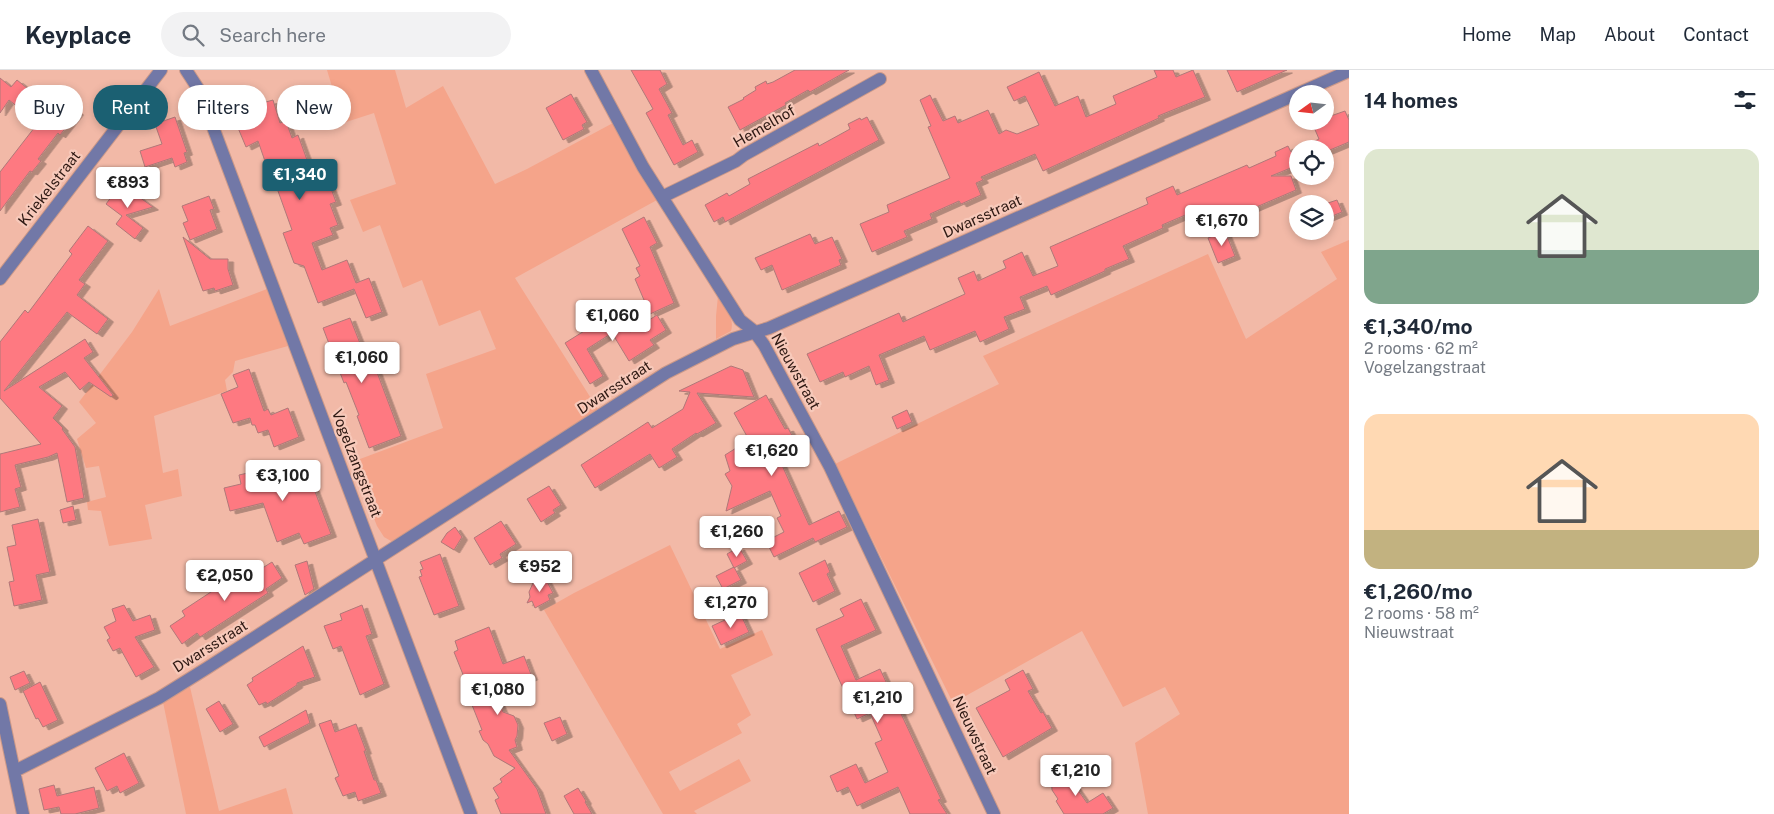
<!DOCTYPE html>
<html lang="en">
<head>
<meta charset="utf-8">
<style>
	:root { --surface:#fff; --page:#f2f2f3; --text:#1f2937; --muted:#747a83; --line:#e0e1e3; --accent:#1b6072 }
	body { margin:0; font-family:"Public Sans",sans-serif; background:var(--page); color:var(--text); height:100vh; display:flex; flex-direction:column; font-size:19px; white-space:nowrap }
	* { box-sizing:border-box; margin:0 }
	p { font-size:16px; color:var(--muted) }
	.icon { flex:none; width:28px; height:28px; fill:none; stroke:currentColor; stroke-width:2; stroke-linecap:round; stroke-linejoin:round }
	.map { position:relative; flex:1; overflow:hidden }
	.details { display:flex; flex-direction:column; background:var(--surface); width:425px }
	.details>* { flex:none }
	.hud { position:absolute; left:15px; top:15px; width:475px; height:45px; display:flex; gap:10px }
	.needle { width:32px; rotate:255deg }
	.controls { position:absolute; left:1289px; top:15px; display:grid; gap:10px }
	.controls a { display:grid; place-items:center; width:45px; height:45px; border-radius:50%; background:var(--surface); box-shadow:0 2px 8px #0003; font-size:25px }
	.price { position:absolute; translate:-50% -42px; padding:0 11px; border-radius:5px; background:#fff; color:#222; font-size:16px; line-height:32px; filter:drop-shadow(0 1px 2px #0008) }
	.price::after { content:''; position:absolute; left:50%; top:30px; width:15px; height:11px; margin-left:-8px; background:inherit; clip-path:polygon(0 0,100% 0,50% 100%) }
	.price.on { background:var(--accent); color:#fff }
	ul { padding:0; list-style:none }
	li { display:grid; align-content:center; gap:10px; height:265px; padding:0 15px }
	li span { display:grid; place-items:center; height:155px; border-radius:15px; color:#555 }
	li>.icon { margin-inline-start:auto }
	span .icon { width:90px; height:90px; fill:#fffc; stroke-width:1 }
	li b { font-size:21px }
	h2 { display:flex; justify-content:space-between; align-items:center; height:60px; padding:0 15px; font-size:21px }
	.chip { padding:0 18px; border-radius:22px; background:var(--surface); box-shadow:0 2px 8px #0003; font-size:18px; line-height:45px }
	.chip.on { background:var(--accent); color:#fff }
	header { display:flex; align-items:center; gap:30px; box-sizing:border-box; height:70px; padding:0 25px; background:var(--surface); border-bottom:1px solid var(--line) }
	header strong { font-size:24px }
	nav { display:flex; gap:28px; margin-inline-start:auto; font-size:18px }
	.search { width:350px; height:45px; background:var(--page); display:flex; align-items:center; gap:12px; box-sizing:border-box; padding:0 18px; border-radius:28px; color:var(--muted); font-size:19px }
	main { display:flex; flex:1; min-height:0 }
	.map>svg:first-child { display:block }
	.green { fill:#f5a48a }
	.building { fill:#fe7981; stroke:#b07878; filter:url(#shadow) }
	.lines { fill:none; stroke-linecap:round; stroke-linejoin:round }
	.minor-casing { stroke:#cb9989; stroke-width:14 }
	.minor { stroke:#7278a7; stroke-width:12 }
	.labels { text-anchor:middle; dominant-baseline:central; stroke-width:4.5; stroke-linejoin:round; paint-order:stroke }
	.street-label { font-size:15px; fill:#2d1812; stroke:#f7c9ba }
</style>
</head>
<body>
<header>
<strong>Keyplace</strong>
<div class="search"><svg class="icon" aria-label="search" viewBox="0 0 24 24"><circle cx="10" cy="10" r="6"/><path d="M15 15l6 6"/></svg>Search here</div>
<nav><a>Home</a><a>Map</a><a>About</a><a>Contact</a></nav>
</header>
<main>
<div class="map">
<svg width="1349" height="744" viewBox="0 0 1349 744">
	<defs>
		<filter id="shadow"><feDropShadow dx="5.5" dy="3" stdDeviation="0" flood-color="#0004"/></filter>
	</defs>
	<rect width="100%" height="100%" fill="#f2b9a7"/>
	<path class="green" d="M327 0H395L406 38 443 16 495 114 527 99 613 53 657 130 515 208 599 341 401 468 391 471 384 467 377 456 352 392 443 358 426 304 496 279 480 240 439 256 422 210 403 218 380 155 363 162 350 130 396 114 374 43 343 53Z
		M1349 170V744H1148L1135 673 1180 644 1165 617 1123 637 1082 561 953 633 835 394 999 314 983 286 1208 184 1246 269 1337 209 1321 182Z
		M159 219 170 256 267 219 288 276 235 291 233 302 225 310 227 321 154 346 163 403 178 399 182 426 145 435 152 469 109 476 101 441 88 440 87 432 106 427 99 396 86 398 77 369 96 353 79 332 132 262Z
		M718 226C725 237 735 248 731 261L716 269V246Z
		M670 475 720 579 762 560 773 585 731 605 751 645 737 654 742 663 669 702 680 721 739 689 751 711 694 741 697 744H663L544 540 574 523Z
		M190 617 219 741 286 718 293 744H186L163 632Z"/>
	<path class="building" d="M631 0H660L667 14 659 19 672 43 668 45 683 75 692 70 698 82 674 95 646 43 653 39Z
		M795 0H849L810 22 808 20 785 33 786 35 740 60 728 37 744 29 743 28 756 20 755 17 766 11 767 14 773 12Z
		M1154 0H1173L1176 7 1193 0 1205 27 1158 46 1159 48 1043 101 1035 84 981 107 983 110 976 113 981 125 961 134 959 131 930 144 932 149 904 161 907 167 872 182 860 154 889 142 887 135 950 108 928 57 931 56 920 30 930 25 943 51 955 46 958 53 988 40 999 64 1006 60 1017 64 1039 55 1025 26 1014 31 1007 17 1039 2 1055 36 1078 26 1086 47 1116 34 1113 26 1157 7Z
		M1227 0H1287L1237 22Z
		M0 8 11 17 17 10 43 31 52 21 78 42 60 65 58 63 38 89 41 91 32 102 30 101 0 141V102L38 53 9 30 0 43Z
		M241 20 248 37 273 30 280 53 286 51 292 68 298 65 315 112 319 110 322 119 330 116 336 132 330 134 338 155 330 158 333 165 312 173 322 200 347 190 356 213 369 208 382 242 366 248 354 219 318 233 304 196 294 193 283 163 292 160 269 96 267 97 258 71 246 77 225 27Z
		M571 24 587 52 582 55 584 59 563 70 546 38Z
		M1345 41 1349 50V72L1325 82V79H1299L1319 69 1313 55 1319 51H1325V48Z
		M175 47 187 82 184 83 187 92 175 97 172 88 145 97 140 81 162 74 155 54Z
		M867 47 879 70 725 152 723 147 714 152 705 135 727 123 729 126 750 114 748 109 818 73 819 76 850 59 848 54 860 48 861 50Z
		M1288 76 1291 82 1298 79V95L1271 106H1291L1296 120 1233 147 1235 151 1213 159 1204 137 1162 155 1163 158 1123 176 1129 189 1105 199V201L1051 225 1047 216 1020 227 1025 239 1004 247 1009 259 980 272 975 261 930 280 924 266 879 285 889 310 876 315 869 296 845 307 843 302 820 312 807 284 899 243 903 252 965 224 958 208 974 201 978 211 1006 198 1003 191 1022 182 1033 206 1058 196 1050 177 1148 134 1146 128 1173 116 1177 125 1247 95 1249 98 1276 86 1275 82Z
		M121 114 153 137 126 145 143 158 135 169 116 154 122 146 106 134Z
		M209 126 214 139 210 140 217 159 190 170 183 153 188 151 182 136Z
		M1337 130 1342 142 1325 149V134Z
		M644 147 657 173 650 177 674 233 650 244 635 209 640 206 636 198 640 196 622 159Z
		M88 156 108 171 79 210 85 214 77 225 108 249 97 264 67 242 4 321 85 269 93 282 84 288 113 325 111 327 89 312 80 320 65 302 39 317 62 336 53 348 63 358 62 359 75 377 84 428 67 432 57 383 48 387 15 395 21 417 15 419 20 437 0 442V384L41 374 0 328V272L25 240 28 243 43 223 72 184 69 181Z
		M1225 161 1235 186 1218 193 1208 168Z
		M810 164 815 174 832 167 842 189 839 190 841 195 782 220 772 195 761 200 755 188Z
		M183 167 210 189H228V199L233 215 215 221 214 218 203 221Z
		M613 243 617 249 621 247 630 262 657 245 666 260 650 270 654 275 629 291 612 263 587 279 603 306 590 314 565 273Z
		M350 248 367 291 372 289 401 366 369 378 357 346 359 345 346 312 344 313 323 258Z
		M731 296 743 300 754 327 697 323 716 353 697 364 696 363 672 379 677 387 659 398 650 384 595 418 581 395 648 352 652 358 683 339 690 322 679 321Z
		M249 299 264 341 268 339 271 345 288 338 299 367 274 377 268 360 258 363 255 355H252L250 348 233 353 221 324 238 317 233 305Z
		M766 325 785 359 788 358 796 373 776 382 809 455 839 441 847 457 815 472 813 468 774 487 766 471 784 462 777 448 781 446 770 421 726 441 732 416 725 404 730 401 725 385 749 370 734 343Z
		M907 340 912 352 897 359 892 347Z
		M308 396 312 411H311L331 464 304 474 299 463 277 472 263 433 230 441 224 418 241 414 239 405 265 399 267 406Z
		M549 416 561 435 553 440 555 443 541 452 527 429Z
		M73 436 76 450 63 453 60 440Z
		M38 449 50 502 36 505 42 530 14 536 9 512 14 511 7 477 16 475 12 455Z
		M501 451 516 474 500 484 502 488 490 495 474 468Z
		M455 457 462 467 454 480 441 472 447 463Z
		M739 477 747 491 734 498 727 484Z
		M440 484 459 536 434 545 419 507 422 506 420 500 423 499 420 492Z
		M825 490 830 502 827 504 835 521 813 532 799 503Z
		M307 491 314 519 305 525 295 495Z
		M272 492 282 508 266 519 268 523 200 567 197 563 182 574 170 556 185 546 182 541 252 495 256 502Z
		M734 497 741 510 723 519 716 506Z
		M543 504 553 523 548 525 550 530 535 538 532 531 527 533 530 527 529 522 533 513 537 515Z
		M861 529 876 560 841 576 856 610 880 599 941 729 938 730 947 744H910L898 717 857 736 848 717 837 722 830 706 856 694 865 713 888 702 875 673 882 670 870 643 857 649 816 559 844 546 840 539Z
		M124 535 133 551 150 545 155 560 135 567 154 597 136 607 120 578 113 581 107 570 110 568 104 557 116 551 112 539Z
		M362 535 372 564 366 566 384 614 360 625 341 576 333 579 324 556 342 550 340 544Z
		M740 543 749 562 721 575 712 556Z
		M489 557 503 594 524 586 532 607 495 622 503 642 514 646 518 655 517 666 515 670 517 677 509 680 537 719 546 744H501L495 730 499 728 493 718 502 712 500 709 515 698 494 686 488 674 483 670 479 661 482 660 470 630 467 631 462 619 468 617 454 582 458 580 455 571Z
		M303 576 315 607 297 613V615L267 634 266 632 259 635 247 615 253 611 252 608Z
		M1023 600 1033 619 1028 621 1041 643 1043 642 1052 658 1003 687 976 638 1010 620 1005 610Z
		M24 601 30 613 15 620 10 607Z
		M40 612 58 650 43 657 38 648 36 649 23 621Z
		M219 631 233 654 220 662 206 639Z
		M306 640 310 653 264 677 259 667Z
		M560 647 567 664 552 671 544 653Z
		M331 650 335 662 356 654 366 681H364L374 710H376L381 723 358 731 355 722 343 726 335 708 339 706 319 654Z
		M124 683 139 713 120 723 117 716 107 721 95 698Z
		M1051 703H1072L1073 713 1087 733 1103 723 1113 738 1103 744H1064L1056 731 1058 729 1052 720Z
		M54 715 57 726 94 717 99 738 75 744H61L59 737 44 740 39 719Z
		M578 718 586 731 585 732 592 744H574L564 726Z"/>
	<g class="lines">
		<g class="minor-casing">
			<path id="minor" d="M186 0 199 20 471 744
				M591 0 643 97 740 250 754 261 764 275 830 397 994 744
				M662 127 736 91 744 85 880 9
				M0 209 161 0
				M0 634 23 744
				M15 701 159 628 207 598 666 303 733 269 769 258 1349 1"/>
		</g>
		<use href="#minor" class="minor"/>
	</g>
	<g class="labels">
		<g class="street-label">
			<text transform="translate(764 56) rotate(-30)">Hemelhof</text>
			<text transform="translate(49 118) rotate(-52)">Kriekelstraat</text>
			<text transform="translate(982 146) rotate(-24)">Dwarsstraat</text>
			<text transform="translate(796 301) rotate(61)">Nieuwstraat</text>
			<text transform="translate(614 317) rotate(-33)">Dwarsstraat</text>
			<text transform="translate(357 393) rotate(69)">Vogelzangstraat</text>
			<text transform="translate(210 576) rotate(-32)">Dwarsstraat</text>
			<text transform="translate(975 665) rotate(65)">Nieuwstraat</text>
		</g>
	</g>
</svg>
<div class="controls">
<a><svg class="needle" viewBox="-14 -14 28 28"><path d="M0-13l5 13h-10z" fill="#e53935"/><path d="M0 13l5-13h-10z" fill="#747a83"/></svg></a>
<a><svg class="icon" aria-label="locate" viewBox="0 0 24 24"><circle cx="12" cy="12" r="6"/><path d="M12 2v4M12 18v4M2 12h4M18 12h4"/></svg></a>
<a><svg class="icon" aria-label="layers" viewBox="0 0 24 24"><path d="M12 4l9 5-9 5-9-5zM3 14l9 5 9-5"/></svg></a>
</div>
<b class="price on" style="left:300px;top:131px">€1,340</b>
<b class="price" style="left:128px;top:139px">€893</b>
<b class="price" style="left:1222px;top:177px">€1,670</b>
<b class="price" style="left:613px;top:272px">€1,060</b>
<b class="price" style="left:362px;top:314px">€1,060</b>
<b class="price" style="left:772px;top:407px">€1,620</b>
<b class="price" style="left:283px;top:432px">€3,100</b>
<b class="price" style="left:737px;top:488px">€1,260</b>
<b class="price" style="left:540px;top:523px">€952</b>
<b class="price" style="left:225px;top:532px">€2,050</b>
<b class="price" style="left:731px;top:559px">€1,270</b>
<b class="price" style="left:498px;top:646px">€1,080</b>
<b class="price" style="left:878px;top:654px">€1,210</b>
<b class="price" style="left:1076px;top:727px">€1,210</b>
<div class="hud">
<a class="chip">Buy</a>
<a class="chip on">Rent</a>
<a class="chip">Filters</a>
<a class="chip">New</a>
</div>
</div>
<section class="details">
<h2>14 homes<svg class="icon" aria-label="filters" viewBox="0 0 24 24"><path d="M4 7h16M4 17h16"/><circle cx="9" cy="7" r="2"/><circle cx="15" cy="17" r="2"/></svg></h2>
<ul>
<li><span style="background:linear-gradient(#dfe7d0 65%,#7fa58c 0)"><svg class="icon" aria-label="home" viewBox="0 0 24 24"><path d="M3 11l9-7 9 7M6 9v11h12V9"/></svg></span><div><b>€1,340/mo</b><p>2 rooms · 62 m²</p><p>Vogelzangstraat</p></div></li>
<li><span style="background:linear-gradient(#ffd9b3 75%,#c2b280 0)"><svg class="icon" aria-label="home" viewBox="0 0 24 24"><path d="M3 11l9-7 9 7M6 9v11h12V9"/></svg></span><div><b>€1,260/mo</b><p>2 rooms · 58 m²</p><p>Nieuwstraat</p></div></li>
</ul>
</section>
</main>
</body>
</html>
